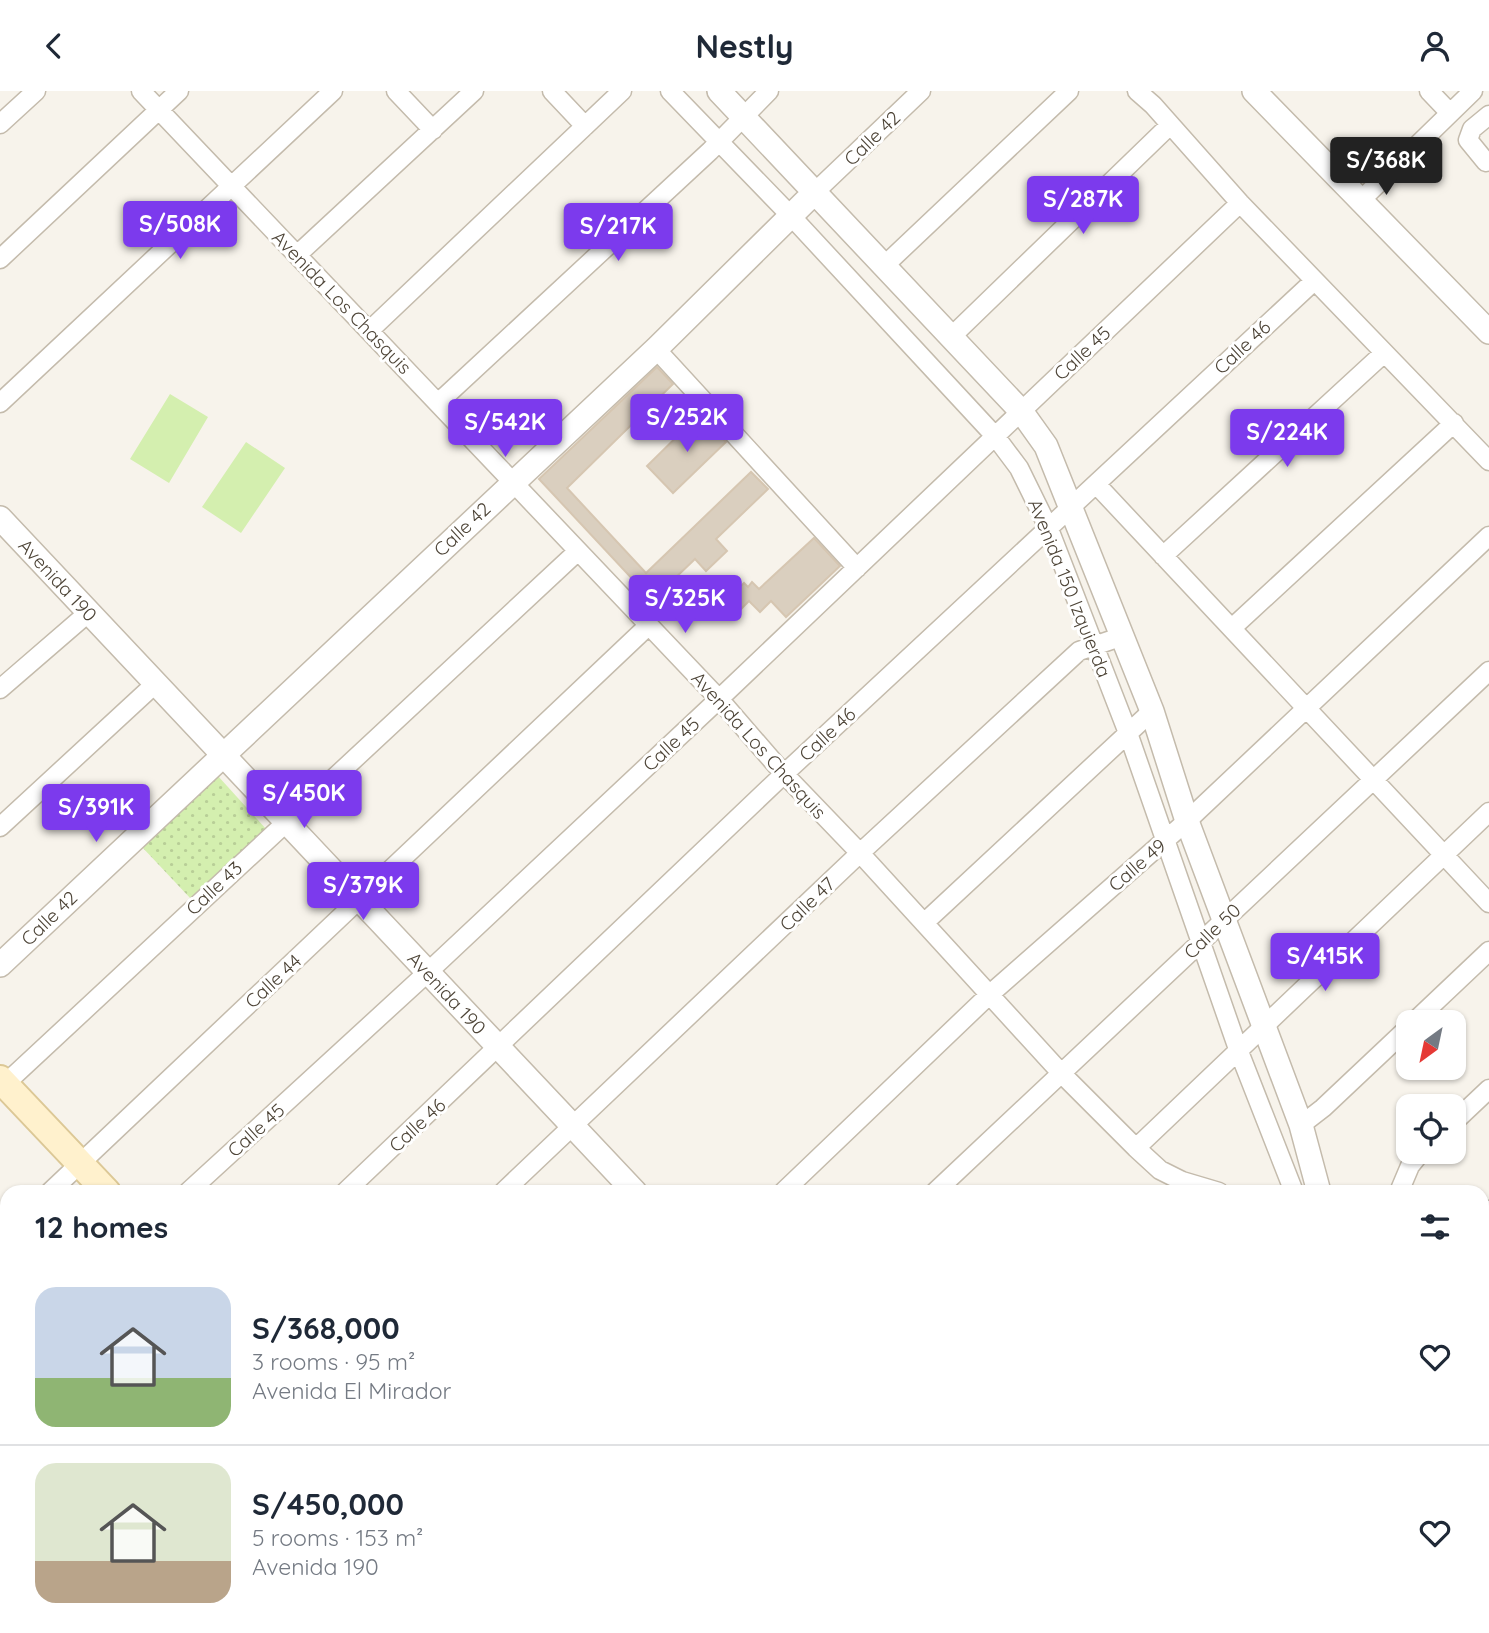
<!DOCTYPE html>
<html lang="en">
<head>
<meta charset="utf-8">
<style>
	:root { --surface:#fff; --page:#f2f2f3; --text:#1f2937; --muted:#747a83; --line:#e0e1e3; --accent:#7c3aed }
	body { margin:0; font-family:Quicksand,sans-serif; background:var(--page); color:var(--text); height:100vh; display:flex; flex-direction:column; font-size:26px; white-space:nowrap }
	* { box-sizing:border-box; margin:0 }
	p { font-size:23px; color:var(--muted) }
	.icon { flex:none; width:38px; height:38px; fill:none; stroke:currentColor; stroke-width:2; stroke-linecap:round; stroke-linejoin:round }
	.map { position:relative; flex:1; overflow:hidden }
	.sheet { position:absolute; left:0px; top:1094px; width:1489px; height:450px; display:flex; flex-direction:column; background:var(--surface); border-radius:21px 21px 0 0; box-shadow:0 2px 5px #0004 }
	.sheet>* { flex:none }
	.needle { width:46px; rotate:213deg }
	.tools { position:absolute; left:1396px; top:919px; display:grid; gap:14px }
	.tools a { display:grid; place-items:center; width:70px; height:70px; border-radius:14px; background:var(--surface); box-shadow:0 2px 5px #0004; font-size:35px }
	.price { position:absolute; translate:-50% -60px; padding:0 16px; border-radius:7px; background:var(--accent); color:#fff; font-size:23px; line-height:46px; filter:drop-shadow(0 2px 4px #0008) }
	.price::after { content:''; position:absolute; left:50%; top:42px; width:21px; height:16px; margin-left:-10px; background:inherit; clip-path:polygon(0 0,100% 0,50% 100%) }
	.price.current { background:#222; color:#fff }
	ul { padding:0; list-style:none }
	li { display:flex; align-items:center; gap:21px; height:175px; padding:0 35px }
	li+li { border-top:2px solid var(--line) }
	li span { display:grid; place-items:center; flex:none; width:196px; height:140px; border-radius:21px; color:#555 }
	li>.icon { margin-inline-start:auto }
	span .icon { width:84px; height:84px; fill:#fffc; stroke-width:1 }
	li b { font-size:30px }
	h2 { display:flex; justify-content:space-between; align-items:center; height:84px; padding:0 35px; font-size:30px }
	header { display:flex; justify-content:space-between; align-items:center; height:91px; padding:0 35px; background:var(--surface); font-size:32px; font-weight:700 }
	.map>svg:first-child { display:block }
	.green { fill:url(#green-dots) }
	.pitch { fill:#d4efaf }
	.building { fill:#dacfbf; stroke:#d6c6b1; stroke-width:2 }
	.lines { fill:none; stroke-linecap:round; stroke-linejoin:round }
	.minor-casing { stroke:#c4bbac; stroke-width:21 }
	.tertiary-casing { stroke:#c4bbac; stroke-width:26 }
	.secondary-casing { stroke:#dcc896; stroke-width:30 }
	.minor { stroke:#fff; stroke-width:18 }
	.tertiary { stroke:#fff; stroke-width:23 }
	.secondary { stroke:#fff1cd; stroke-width:26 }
	.labels { text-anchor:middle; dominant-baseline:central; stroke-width:6; stroke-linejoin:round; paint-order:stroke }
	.street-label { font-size:19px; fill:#4d4437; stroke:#fff }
</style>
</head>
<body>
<header><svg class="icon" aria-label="back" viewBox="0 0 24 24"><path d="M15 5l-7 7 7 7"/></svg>Nestly<svg class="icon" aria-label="person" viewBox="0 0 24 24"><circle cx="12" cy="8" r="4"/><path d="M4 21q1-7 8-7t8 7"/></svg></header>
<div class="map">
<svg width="1489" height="1542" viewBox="0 0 1489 1542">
	<defs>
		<pattern id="green-dots" width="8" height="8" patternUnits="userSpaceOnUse" patternTransform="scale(1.75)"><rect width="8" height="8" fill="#d4efaf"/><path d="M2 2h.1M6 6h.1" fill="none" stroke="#b8ce97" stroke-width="1.8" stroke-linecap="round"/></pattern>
	</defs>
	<rect width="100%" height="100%" fill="#f7f3eb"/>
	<path class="green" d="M218 685 267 739 191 808 142 756Z"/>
	<path class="pitch" d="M170 303 208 326 169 392 130 368Z
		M246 351 285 377 241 442 202 416Z"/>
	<path class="building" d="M657 276 673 293 567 397 646 482 751 381 768 398 716 448 727 460 706 480 695 468 652 509 539 388Z
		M700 323 726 351 673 402 647 375Z
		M814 447 840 475 786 526 771 510 760 521 749 510 741 518 729 507 744 492 748 496 752 491 759 498Z"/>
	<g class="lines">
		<g class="minor-casing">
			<path id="minor" d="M141 0 719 608 784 683 860 762 1062 983 1136 1057 1160 1079 1182 1090 1219 1101
				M396 0 433 39
				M552 0 585 35
				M670 0 791 125 995 345 1019 377 1049 438 1128 642 1238 958 1294 1101
				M1137 0 1153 14 1240 112 1489 370
				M1429 0 1450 22
				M0 33 36 0
				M1486 71 1468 49 1472 38 1489 24
				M815 101 921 0
				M1360 110 1473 0
				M297 164 474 0
				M0 168 179 0
				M885 174 1069 0
				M369 240 622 0
				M951 246 1170 34
				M656 258 857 477
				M0 312 333 0
				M438 312 710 60 769 0
				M1096 393 1489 812
				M1163 465 1384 262
				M1232 537 1454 332
				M0 598 88 522
				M0 736 155 593
				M924 832 1152 620
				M1414 931 1489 860
				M5 993 578 460
				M1454 1031 1489 998
				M1301 1034 1323 1017 1409 936
				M1136 1057 1489 721
				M50 1101 649 534
				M188 1101 428 881 719 608 1240 112
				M345 1101 784 683 1314 190
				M503 1101 860 762 1079 560 1123 545
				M783 1101 989 904 1187 730 1489 445
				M935 1101 1489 580
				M1399 1101 1410 1075 1422 1060
				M1482 1119H1489
				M0 1149 7 1142
				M1482 1289 1489 1283
				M0 1299 7 1293
				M1482 1423 1489 1429
				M0 1424 7 1418
				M0 1479 7 1486
				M54 1536 59 1542
				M1446 1536 1449 1542
				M22 1542 28 1536
				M169 1542 175 1536
				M270 1542 276 1536
				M621 1542 627 1536
				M755 1542 761 1536
				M932 1542 937 1536
				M1062 1542 1068 1536
				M1208 1542 1214 1536
				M1358 1542 1364 1536"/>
		</g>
		<g class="tertiary-casing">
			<path id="tertiary" d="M719 0 1021 320 1046 355 1152 620 1187 730 1301 1034 1319 1101
				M1254 0 1489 241
				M0 427 635 1101
				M0 874 656 258 815 101
				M1044 1536 1050 1542
				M1476 1536 1478 1542"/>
		</g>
		<g class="secondary-casing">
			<path id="secondary" d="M0 988 107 1101
				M517 1536 522 1542"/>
		</g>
		<use href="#minor" class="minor"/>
		<use href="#tertiary" class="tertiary"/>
		<use href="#secondary" class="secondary"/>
	</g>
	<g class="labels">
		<g class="street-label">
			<text transform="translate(872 47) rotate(-44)">Calle 42</text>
			<text transform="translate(342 211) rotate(46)">Avenida Los Chasquis</text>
			<text transform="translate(1242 256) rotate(-43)">Calle 46</text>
			<text transform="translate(1082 262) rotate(-43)">Calle 45</text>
			<text transform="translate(462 438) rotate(-43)">Calle 42</text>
			<text transform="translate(58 489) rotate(47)">Avenida 190</text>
			<text transform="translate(1070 497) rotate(68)">Avenida 150 Izquierda</text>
			<text transform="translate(827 643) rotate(-43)">Calle 46</text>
			<text transform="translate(671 653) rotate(-43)">Calle 45</text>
			<text transform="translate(759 654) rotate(48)">Avenida Los Chasquis</text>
			<text transform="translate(1137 774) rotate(-41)">Calle 49</text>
			<text transform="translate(214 797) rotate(-43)">Calle 43</text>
			<text transform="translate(807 813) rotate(-44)">Calle 47</text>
			<text transform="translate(49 827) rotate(-44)">Calle 42</text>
			<text transform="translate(1212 840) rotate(-44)">Calle 50</text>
			<text transform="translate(273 890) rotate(-43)">Calle 44</text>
			<text transform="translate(447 902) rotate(47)">Avenida 190</text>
			<text transform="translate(417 1034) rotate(-43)">Calle 46</text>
			<text transform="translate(256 1039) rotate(-42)">Calle 45</text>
		</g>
	</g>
</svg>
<div class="tools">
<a><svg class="needle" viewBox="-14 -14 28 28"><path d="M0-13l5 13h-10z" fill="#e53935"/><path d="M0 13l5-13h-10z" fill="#747a83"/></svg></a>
<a><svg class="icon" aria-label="locate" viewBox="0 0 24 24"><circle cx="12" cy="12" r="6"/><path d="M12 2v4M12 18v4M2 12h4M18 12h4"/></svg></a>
</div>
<b class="price current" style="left:1386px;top:106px">S/368K</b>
<b class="price" style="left:1083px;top:145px">S/287K</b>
<b class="price" style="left:180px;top:170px">S/508K</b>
<b class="price" style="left:618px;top:172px">S/217K</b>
<b class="price" style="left:687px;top:363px">S/252K</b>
<b class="price" style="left:505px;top:368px">S/542K</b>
<b class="price" style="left:1287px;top:378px">S/224K</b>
<b class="price" style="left:685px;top:544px">S/325K</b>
<b class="price" style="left:304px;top:739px">S/450K</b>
<b class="price" style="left:96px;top:753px">S/391K</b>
<b class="price" style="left:363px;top:831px">S/379K</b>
<b class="price" style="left:1325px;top:902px">S/415K</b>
<section class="sheet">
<h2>12 homes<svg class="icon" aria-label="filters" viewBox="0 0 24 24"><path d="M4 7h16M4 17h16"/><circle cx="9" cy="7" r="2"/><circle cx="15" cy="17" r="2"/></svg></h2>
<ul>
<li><span style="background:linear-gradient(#c9d6e8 65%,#8fb573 0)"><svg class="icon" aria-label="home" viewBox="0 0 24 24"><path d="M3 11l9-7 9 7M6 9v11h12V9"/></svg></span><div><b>S/368,000</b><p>3 rooms · 95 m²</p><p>Avenida El Mirador</p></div><svg class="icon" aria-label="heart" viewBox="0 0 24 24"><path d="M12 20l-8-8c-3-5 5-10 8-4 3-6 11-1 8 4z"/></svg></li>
<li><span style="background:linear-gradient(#dfe7d0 70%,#b9a48a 0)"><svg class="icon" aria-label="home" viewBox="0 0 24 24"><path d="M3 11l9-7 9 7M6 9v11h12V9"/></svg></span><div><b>S/450,000</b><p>5 rooms · 153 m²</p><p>Avenida 190</p></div><svg class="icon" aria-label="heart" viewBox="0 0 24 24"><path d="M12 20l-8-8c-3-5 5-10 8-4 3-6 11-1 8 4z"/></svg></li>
</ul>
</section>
</div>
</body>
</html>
